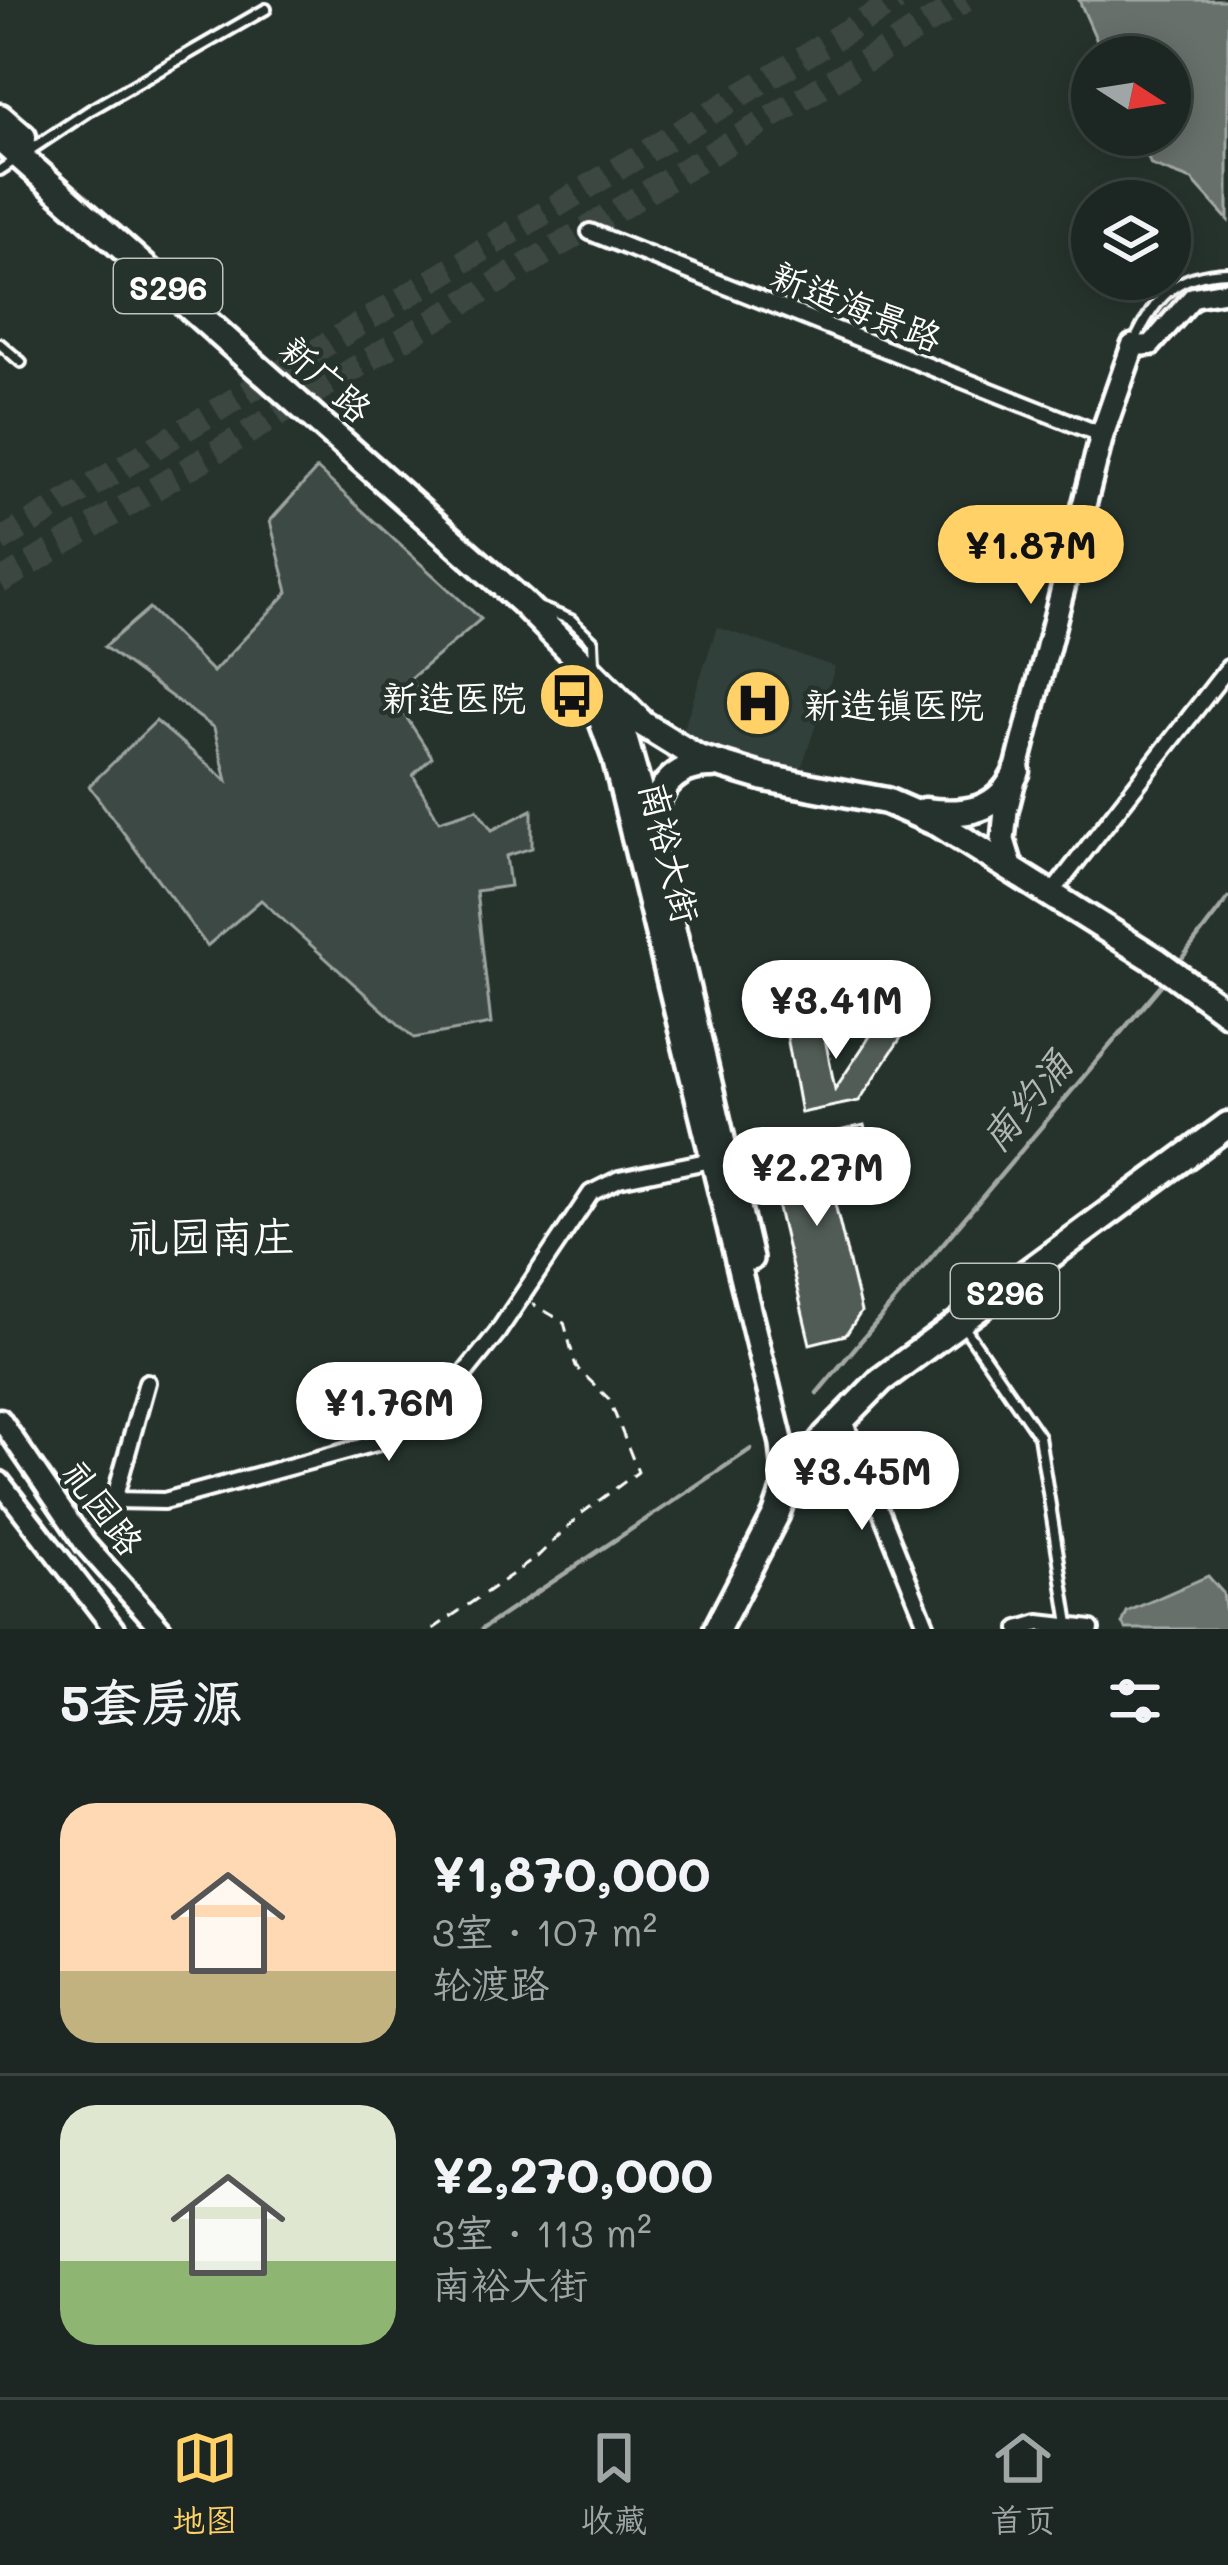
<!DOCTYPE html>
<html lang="zh">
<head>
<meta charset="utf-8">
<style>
	:root { --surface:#1c2622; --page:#252e2a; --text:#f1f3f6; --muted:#a0a5a5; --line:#3a4340; --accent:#ffd166 }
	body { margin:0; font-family:Mali,"LXGW WenKai TC",sans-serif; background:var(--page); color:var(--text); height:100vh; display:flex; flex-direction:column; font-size:45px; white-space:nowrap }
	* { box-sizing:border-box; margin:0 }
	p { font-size:39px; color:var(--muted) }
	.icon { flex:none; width:66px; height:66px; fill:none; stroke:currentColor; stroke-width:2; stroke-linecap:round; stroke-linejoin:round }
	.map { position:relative; height:1629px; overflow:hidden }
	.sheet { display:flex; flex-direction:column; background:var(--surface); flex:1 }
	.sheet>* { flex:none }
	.needle { width:78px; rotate:102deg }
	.fabs { position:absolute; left:1071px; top:36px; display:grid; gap:24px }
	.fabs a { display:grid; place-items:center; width:120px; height:120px; border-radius:50%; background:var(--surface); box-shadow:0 6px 30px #0003,0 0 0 3px var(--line); font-size:60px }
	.price { position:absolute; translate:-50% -102px; padding:0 27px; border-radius:42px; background:#fff; color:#222; font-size:39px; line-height:78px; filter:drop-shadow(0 3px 6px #0008) }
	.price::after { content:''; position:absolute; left:50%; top:72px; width:36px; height:27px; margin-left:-18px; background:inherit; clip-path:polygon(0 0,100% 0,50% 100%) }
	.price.on { background:var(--accent); color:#111 }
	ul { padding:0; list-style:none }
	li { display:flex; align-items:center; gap:36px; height:300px; padding:0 60px }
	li+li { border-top:3px solid var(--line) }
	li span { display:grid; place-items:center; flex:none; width:336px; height:240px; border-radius:36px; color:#555 }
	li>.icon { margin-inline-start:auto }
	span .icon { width:144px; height:144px; fill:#fffc; stroke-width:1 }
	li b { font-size:51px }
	h2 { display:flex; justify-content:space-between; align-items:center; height:144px; padding:0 60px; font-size:51px }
	.tabs { display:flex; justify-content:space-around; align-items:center; height:168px; border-top:3px solid var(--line); background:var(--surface); font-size:33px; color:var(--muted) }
	.tabs a { display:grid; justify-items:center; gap:6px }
	.tabs .on { color:var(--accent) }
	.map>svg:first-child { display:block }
	.built { fill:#333f3a }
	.green { fill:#3e4944; stroke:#9ea4a2; stroke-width:3 }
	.water { fill:#67706c; stroke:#a4a9a7; stroke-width:3 }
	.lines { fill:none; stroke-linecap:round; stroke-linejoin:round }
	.stream { stroke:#a4a9a7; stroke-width:4.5 }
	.building { fill:#515c57; stroke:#fff; stroke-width:3 }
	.primary-tunnel { stroke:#3c4742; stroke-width:24; stroke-dasharray:24 12; stroke-linecap:butt }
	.service-casing { stroke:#fff; stroke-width:16 }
	.minor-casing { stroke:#fff; stroke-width:22 }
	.tertiary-casing { stroke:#fff; stroke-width:27 }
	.secondary-casing { stroke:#fff; stroke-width:30 }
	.primary-casing { stroke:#fff; stroke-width:33 }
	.path { stroke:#fff; stroke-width:3; stroke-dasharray:12 9; stroke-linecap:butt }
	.service { stroke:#26332d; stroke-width:8 }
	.minor { stroke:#26332d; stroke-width:14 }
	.tertiary { stroke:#26332d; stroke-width:18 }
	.secondary { stroke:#26332d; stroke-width:21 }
	.primary { stroke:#26332d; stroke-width:24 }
	.labels { text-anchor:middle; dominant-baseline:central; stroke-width:9; stroke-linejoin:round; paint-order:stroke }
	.shield { fill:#26332d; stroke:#bec2c0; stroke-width:3 }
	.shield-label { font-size:33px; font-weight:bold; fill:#fff }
	.street-label { font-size:36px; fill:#fff; stroke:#26332d }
	.poi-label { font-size:36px; fill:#fff; stroke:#26332d; text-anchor:end }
	.water-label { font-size:39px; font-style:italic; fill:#b3b8b6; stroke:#26332d }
	.quarter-label { font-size:42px; fill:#fff; stroke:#26332d }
</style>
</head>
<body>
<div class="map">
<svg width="1228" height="1629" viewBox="0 0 1228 1629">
	<rect width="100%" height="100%" fill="#26332d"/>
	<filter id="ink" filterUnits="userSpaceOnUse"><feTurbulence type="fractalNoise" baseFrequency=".00833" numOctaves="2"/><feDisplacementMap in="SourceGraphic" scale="24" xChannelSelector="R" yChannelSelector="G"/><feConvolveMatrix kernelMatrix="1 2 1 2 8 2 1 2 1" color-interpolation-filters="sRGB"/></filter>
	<g filter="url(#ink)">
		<path class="built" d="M717 627 835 667 798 778 680 739Z"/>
		<path class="green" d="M317 469 481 619 410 679 421 692 403 712 432 757 413 775 439 821 477 809 492 830 532 810V848L506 856 510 886 476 891 491 1024 414 1038 261 900 207 946 89 786 156 721 227 781 214 728 104 647 149 608 213 672 288 592 270 521Z"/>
		<path class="water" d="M1079 0H1228V220L1192 180 1151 165 1138 135H1170V57H1104Z
			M1208 1576 1223 1593 1228 1629H1126L1122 1624 1127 1612Z"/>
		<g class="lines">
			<path class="stream" d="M1176 966 1228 898
				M817 1393 1166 979
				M482 1629 751 1449"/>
		</g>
		<path class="building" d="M886 1012 908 1027 859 1101 801 1113 784 1020 820 1013 835 1089Z
			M864 1125 870 1151 825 1162 861 1312 846 1335 810 1344 764 1149Z"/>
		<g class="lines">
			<path class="primary-tunnel" d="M0 541 898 0
				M0 582 966 0"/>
			<g class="service-casing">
				<path id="service" d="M0 170 92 109 266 9
					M0 344 21 362
					M1133 345C1154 299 1174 273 1228 272
					M538 607 571 620 593 641 594 663
					M964 1327 1039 1436 1069 1624"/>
			</g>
			<g class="minor-casing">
				<path id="minor" d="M590 232 1102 435
					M1052 893 1228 668
					M147 1382 114 1500 164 1501 376 1443 439 1405 497 1333 591 1193 619 1179 712 1160
					M843 1418 928 1629
					M1019 1629 1039 1623 1091 1629"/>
			</g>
			<g class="tertiary-casing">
				<path id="tertiary" d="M1133 346 1151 345 1193 297 1228 291
					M0 1419 85 1544 161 1629
					M0 1482 114 1629"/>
			</g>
			<g class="secondary-casing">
				<path id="secondary" d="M580 664 614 758 782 1444 786 1486
					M606 691 624 732 646 809 751 1259
					M1011 866 1003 840 1006 811 1102 435 1133 346"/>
			</g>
			<g class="primary-casing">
				<path id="primary" d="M0 117 23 137 22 158
					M0 139 522 602 643 724 698 758 765 778 886 801 939 824 1157 961 1228 1013
					M924 811C965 816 999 812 1017 771
					M650 829C654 793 672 764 712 765
					M717 1629 776 1515 786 1486 826 1436 881 1380 1228 1125"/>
			</g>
			<path class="path" d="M433 1629 536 1558 582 1513 638 1472 609 1399 576 1367 564 1322 533 1304"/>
			<use href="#service" class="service"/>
			<use href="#minor" class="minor"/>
			<use href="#tertiary" class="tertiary"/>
			<use href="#secondary" class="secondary"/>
			<use href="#primary" class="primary"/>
		</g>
	</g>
	<defs>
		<g id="bus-disc" transform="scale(3.45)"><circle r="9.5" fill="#ffd166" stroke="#26332d"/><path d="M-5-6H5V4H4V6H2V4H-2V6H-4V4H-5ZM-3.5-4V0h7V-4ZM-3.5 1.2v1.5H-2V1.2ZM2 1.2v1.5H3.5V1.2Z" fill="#111"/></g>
		<g id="hospital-disc" transform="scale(3.45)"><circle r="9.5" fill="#ffd166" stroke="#26332d"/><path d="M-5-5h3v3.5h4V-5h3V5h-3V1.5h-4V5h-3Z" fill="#111"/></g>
	</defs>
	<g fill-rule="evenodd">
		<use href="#bus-disc" x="572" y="696"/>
		<use href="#hospital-disc" x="758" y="703"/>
	</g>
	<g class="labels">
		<g class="shield">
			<rect x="114" y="259" width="108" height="54" rx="9"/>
			<rect x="951" y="1264" width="108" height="54" rx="9"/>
		</g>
		<g class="shield-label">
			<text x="168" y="286">S296</text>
			<text x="1005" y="1291">S296</text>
		</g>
		<g class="street-label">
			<text transform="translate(857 305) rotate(22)">新造海景路</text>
			<text transform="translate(327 378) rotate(42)">新广路</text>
			<text transform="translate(671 852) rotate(76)">南裕大街</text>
			<text transform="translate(104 1507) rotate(53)">礼园路</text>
		</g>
		<g class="poi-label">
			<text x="526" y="696">新造医院</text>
			<text x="804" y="703" text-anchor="start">新造镇医院</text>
		</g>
		<g class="water-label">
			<text transform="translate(1025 1100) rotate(-50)">南约涌</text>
		</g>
		<g class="quarter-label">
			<text x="211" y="1235">礼园南庄</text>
		</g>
	</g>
</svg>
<div class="fabs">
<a><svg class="needle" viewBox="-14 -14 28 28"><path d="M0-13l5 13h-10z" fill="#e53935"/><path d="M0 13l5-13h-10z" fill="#a0a5a5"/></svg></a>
<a><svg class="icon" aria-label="layers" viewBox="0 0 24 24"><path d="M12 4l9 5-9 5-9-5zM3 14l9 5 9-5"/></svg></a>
</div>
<b class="price on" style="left:1031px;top:607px">¥1.87M</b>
<b class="price" style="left:836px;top:1062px">¥3.41M</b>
<b class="price" style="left:817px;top:1229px">¥2.27M</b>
<b class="price" style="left:389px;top:1464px">¥1.76M</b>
<b class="price" style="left:862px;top:1533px">¥3.45M</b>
</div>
<section class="sheet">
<h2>5套房源<svg class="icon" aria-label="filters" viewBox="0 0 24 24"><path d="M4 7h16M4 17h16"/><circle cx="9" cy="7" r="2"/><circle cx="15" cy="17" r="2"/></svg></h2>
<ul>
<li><span style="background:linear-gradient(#ffd9b3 70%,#c2b280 0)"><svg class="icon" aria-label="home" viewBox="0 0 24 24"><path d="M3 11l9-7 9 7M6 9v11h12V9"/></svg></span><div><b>¥1,870,000</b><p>3室 · 107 m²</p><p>轮渡路</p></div></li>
<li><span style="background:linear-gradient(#dfe7d0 65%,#8fb573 0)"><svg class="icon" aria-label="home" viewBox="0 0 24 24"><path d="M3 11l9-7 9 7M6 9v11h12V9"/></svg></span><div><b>¥2,270,000</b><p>3室 · 113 m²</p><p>南裕大街</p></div></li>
</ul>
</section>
<nav class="tabs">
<a class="on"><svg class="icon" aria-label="map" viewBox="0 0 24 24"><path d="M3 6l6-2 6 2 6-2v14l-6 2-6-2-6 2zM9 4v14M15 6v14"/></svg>地图</a>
<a><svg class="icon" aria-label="saved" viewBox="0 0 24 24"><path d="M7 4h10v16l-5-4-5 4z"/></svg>收藏</a>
<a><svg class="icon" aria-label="home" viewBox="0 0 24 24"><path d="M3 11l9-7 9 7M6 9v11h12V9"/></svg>首页</a>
</nav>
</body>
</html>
